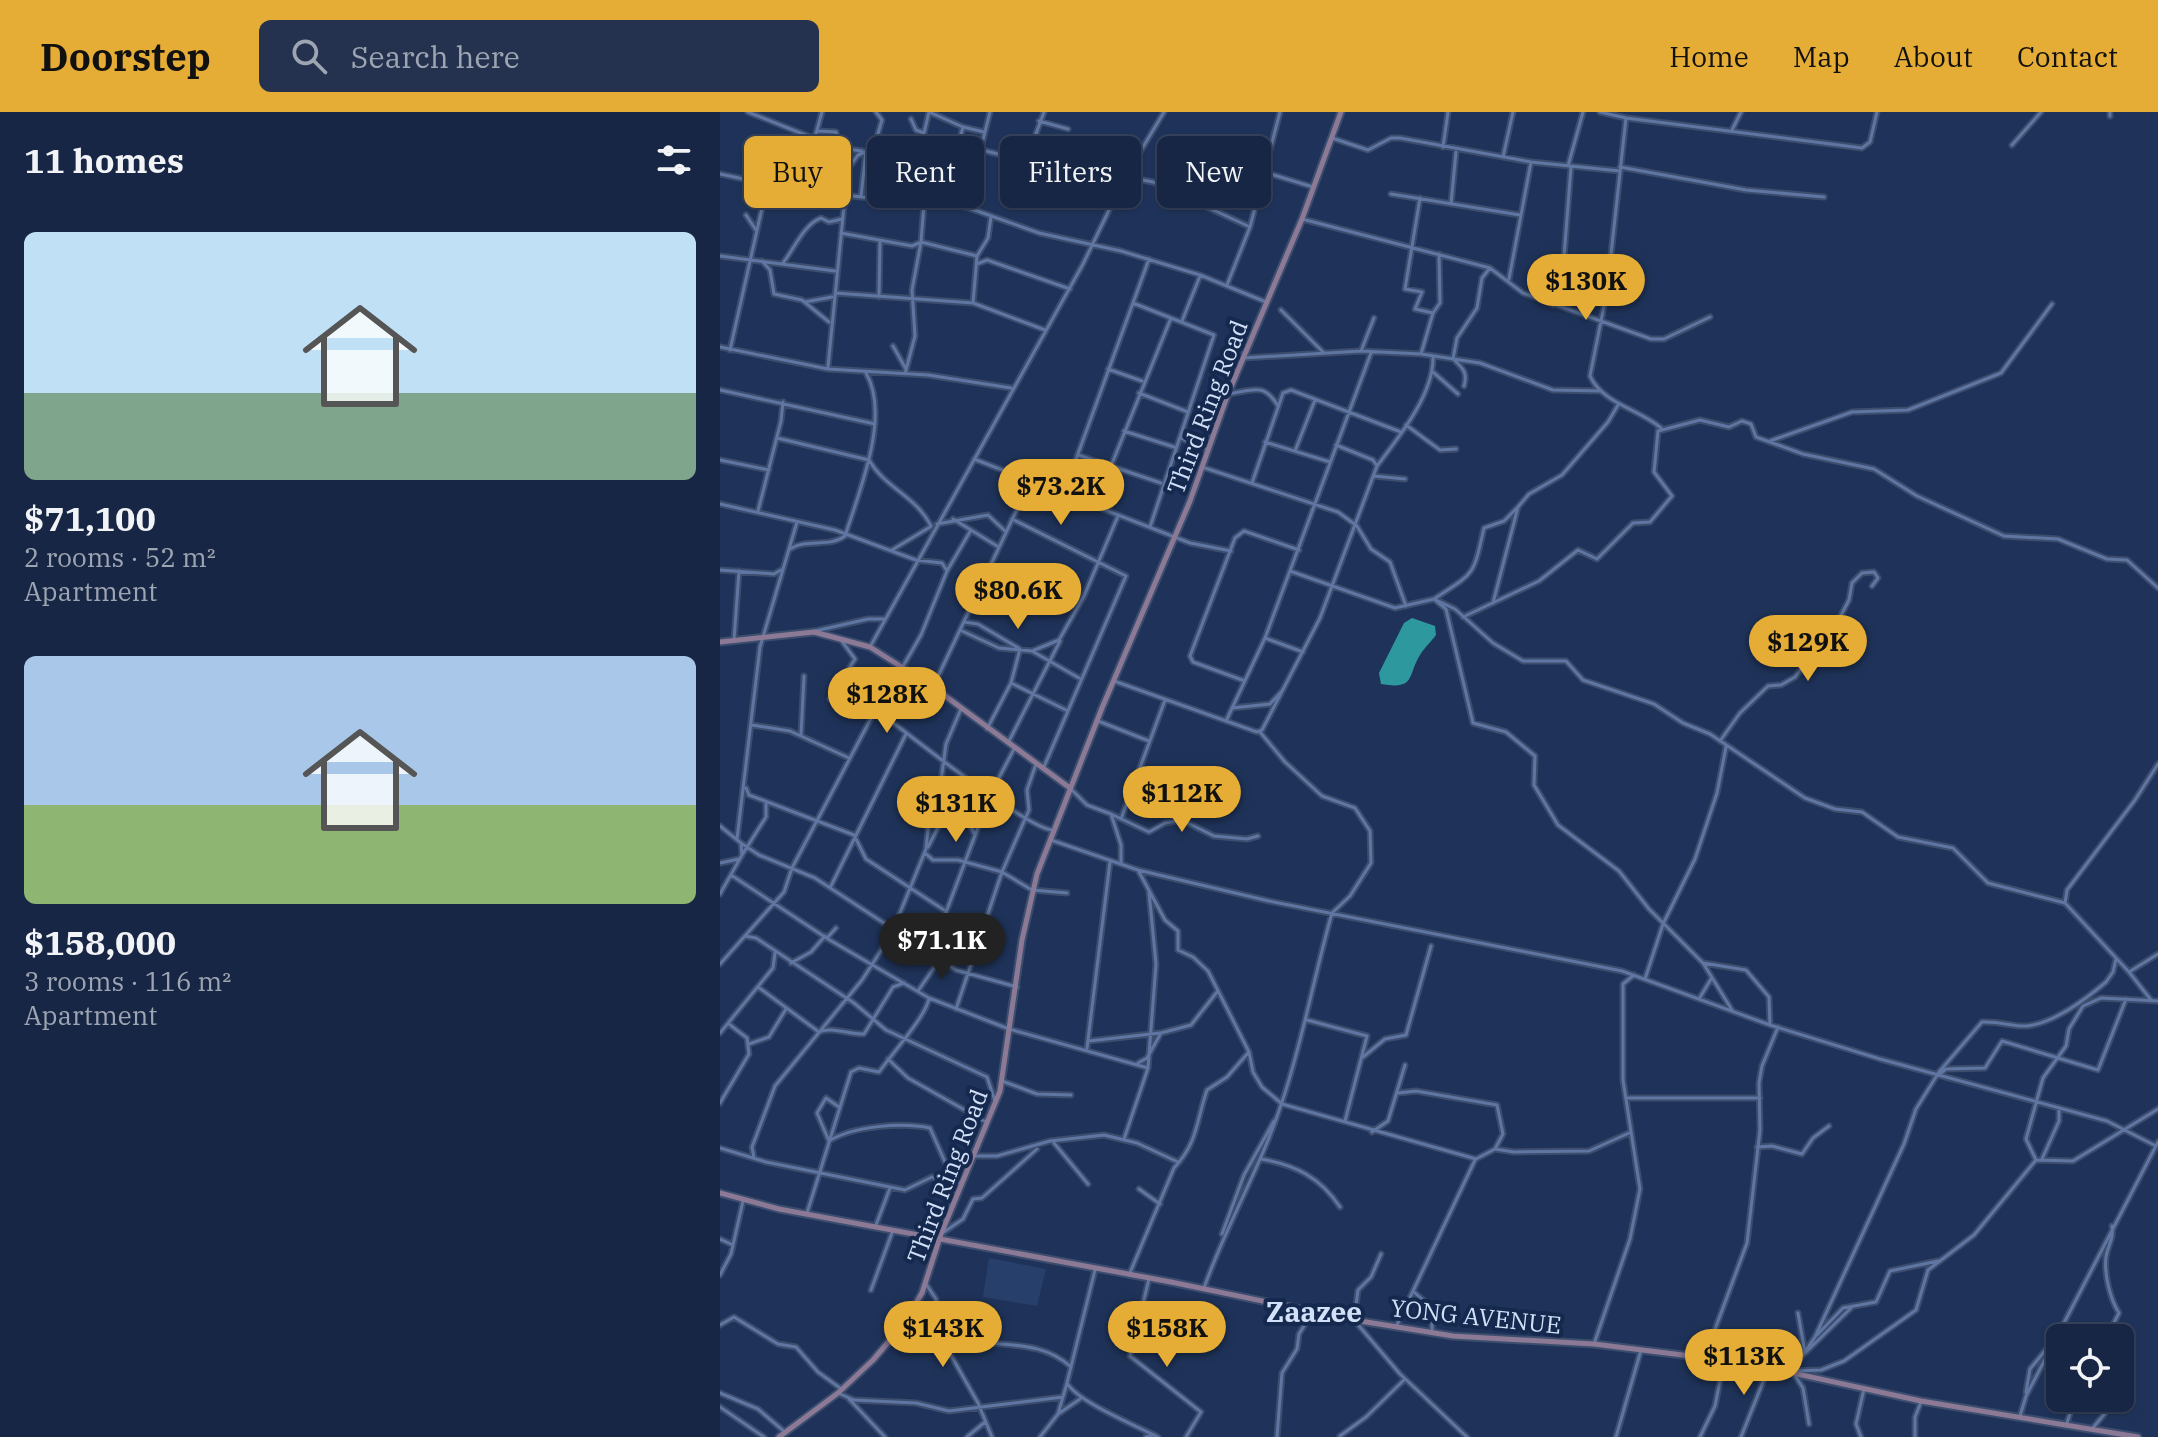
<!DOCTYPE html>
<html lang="en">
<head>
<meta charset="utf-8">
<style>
	:root { --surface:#172644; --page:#24324f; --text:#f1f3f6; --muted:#9ea5b2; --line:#36435d; --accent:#e5ad35 }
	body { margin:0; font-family:"IBM Plex Serif",serif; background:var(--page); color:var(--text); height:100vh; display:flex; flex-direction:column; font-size:30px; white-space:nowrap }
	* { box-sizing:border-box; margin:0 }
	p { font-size:26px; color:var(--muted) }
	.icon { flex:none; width:44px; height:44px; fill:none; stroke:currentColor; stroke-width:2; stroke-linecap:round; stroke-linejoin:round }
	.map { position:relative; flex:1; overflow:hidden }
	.details { display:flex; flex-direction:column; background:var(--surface); width:720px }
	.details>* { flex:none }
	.top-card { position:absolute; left:24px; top:24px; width:760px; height:72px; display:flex; gap:16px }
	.controls { position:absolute; left:1326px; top:1212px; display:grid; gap:16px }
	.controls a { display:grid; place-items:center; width:88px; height:88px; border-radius:12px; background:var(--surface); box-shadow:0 2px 6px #0004,0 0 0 2px var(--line); font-size:40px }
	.price { position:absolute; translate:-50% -68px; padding:0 18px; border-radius:28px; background:var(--accent); color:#111; font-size:26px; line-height:52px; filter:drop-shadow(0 2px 4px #0008) }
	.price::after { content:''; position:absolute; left:50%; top:48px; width:24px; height:18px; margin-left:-12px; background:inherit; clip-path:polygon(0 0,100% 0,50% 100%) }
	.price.on { background:#222; color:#fff }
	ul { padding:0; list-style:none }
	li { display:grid; align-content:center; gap:16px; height:424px; padding:0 24px }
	li span { display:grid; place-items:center; height:248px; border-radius:12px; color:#555 }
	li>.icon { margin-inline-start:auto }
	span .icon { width:144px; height:144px; fill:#fffc; stroke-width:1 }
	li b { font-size:34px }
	h2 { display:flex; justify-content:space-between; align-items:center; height:96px; padding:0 24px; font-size:34px }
	.chip { padding:0 28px; border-radius:12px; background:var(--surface); box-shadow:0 2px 6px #0004,0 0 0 2px var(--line); font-size:28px; line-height:72px }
	.chip.on { background:var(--accent); color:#111 }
	header { display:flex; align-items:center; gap:48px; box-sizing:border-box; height:112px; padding:0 40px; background:var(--accent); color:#111 }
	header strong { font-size:38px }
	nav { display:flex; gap:44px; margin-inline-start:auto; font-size:28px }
	.search { width:560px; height:72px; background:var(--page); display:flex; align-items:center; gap:20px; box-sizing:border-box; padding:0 28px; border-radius:12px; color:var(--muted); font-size:30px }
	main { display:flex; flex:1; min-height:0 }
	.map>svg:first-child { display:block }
	.built { fill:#273f6b }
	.water { fill:#2e989f }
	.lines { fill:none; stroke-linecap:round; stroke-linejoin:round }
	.street-casing { stroke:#3c4d6e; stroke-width:7 }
	.secondary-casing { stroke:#3c4d6e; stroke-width:9 }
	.street { stroke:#5e76a1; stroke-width:3 }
	.secondary { stroke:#8b7996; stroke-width:5 }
	.labels { text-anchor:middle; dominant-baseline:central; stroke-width:8; stroke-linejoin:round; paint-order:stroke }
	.street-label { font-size:24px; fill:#d2e0f8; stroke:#15294e }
	.quarter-label { font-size:28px; font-weight:bold; fill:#d2e0f8; stroke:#15294e }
</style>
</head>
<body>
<header>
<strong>Doorstep</strong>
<div class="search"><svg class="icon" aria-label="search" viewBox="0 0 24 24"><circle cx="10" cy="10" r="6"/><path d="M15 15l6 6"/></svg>Search here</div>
<nav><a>Home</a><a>Map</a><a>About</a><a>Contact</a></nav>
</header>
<main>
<section class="details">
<h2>11 homes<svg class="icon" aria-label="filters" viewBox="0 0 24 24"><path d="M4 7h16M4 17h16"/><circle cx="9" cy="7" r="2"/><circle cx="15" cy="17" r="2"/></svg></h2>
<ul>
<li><span style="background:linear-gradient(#bfe0f5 65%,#7fa58c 0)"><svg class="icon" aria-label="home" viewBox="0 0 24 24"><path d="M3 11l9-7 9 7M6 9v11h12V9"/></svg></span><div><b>$71,100</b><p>2 rooms · 52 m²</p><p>Apartment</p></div></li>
<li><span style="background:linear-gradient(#a9c7e8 60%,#8fb573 0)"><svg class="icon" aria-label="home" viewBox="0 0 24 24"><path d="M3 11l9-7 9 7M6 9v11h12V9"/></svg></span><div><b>$158,000</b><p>3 rooms · 116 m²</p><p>Apartment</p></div></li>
</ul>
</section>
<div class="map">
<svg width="1438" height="1325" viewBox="0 0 1438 1325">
	<rect width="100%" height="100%" fill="#1f335a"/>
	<path class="built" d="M269 1146 326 1157 317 1194 263 1185Z"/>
	<path class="water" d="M692 506 715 514 716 523C711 530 704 536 700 543 687 564 696 578 661 572L659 561 684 511Z"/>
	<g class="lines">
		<g class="street-casing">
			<path id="street" d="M28 0 93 26
				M209 0 243 15
				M880 0 906 6 887 179 870 264C883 292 919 297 941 316
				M1390 4V0
				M906 6 1142 36 1150 30 1157 0
				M191 7 196 18 204 21
				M319 9 348 17
				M1012 18 1021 0
				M97 19 116 20 119 36
				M612 26 648 38 671 26H680L811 50 900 59
				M91 32 142 39
				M1292 33 1321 0
				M723 35 728 0
				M149 36 173 43
				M258 37 401 73 417 67 433 70 530 115
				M783 45 793 0
				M306 49 324 0
				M848 54 863 0
				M900 55 1026 78 1104 85
				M547 61 593 75
				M0 62 80 79 246 95 319 121 401 139 480 163 546 190
				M80 79 102 0
				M110 82 138 43 145 40
				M671 82 800 103
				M141 85 146 40 157 25 162 8 156 0
				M700 86 685 177 702 180 695 197 713 201 701 242
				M179 89 204 21 209 0
				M204 92 201 130 257 144 268 126 271 105
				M731 92 736 40
				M222 93 243 15 264 20
				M246 95 270 0
				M26 103 36 118
				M582 107 770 156 803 181 931 227H944L990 205
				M121 121 192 134 199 131
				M0 144 115 159
				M42 149 50 158 54 182 82 188 109 210
				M63 151C74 137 84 112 101 106L109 110 122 107
				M257 152 267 148 350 177
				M789 167 811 50
				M507 173 530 115 560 0
				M115 181 253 191 325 218
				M159 185 160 129
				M85 190 112 185
				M253 191 257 144
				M413 191 494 223 430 415
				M833 193 843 158 851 55
				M561 198 604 241
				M713 201 720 191 719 142
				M462 209 480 164
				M173 234 186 257
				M0 235 108 257 208 263 291 276
				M10 238 47 74
				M641 239 654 206
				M523 246 641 239 701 242 760 251 833 278 881 279
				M108 255 125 84
				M388 257 422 269
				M713 260 738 282
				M185 262 195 224 192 178 201 130
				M744 274C748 261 743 256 733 247L737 226 757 196 762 166 770 156
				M0 278 155 312
				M419 281 468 300
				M508 282C532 279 543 269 558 294
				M686 313 720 338 736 337
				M404 319 454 335
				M57 326 149 348C165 376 196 384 211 414
				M461 326 487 337
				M1050 329 1132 300 1188 298 1281 261 1332 192
				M545 330 610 350
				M575 339 595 288
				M358 343 441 371
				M254 347 470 431 511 439
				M0 348 49 358
				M391 354 451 206
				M657 354C679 325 714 282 713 245
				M482 355 618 400 637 414 651 437 670 450 686 494
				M654 364 685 367
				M532 371 563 281 571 278 681 320
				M343 383 429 147
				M0 392 115 418 196 448 222 451 227 459 201 523 159 596 163 603C192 625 305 715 332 718
				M798 395 784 409 764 416C753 465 755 460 714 487L726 497 753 611 786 620 815 644 814 673 838 713 899 759 929 797 983 851 1026 858 1049 885 1050 913
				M38 399 61 309 63 290
				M233 407 277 434
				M292 407 406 464 323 657
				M217 412 268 403 285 419
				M70 437C87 426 109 436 125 424 139 380 171 304 146 261
				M172 438 210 415
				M0 458 54 462 61 458
				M227 459 251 418
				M570 459 675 496 714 487 735 497 773 531 803 549H846L863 568 934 592 963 611 990 622 1085 686 1115 697 1142 700 1178 725 1233 736 1268 771 1345 791 1409 860 1438 842
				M773 491 798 395 809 382 842 363 888 310 898 293
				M743 505 819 469 858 438 877 447 913 411 930 410 952 384 934 360 938 319 980 308 1009 315 1022 309 1031 312 1036 325 1083 342 1154 357 1197 384 1284 424 1338 427 1387 447 1407 448 1438 476
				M244 510 258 512 300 537 291 571
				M240 518 279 536 312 539 339 528 364 484 398 404
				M95 519 148 507H165
				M545 526 583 540
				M14 528 19 459
				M121 528 135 547 110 587 118 590 136 587
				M150 535 363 152 405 65 444 0
				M312 539 359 566
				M394 569 537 620 542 618 600 506 657 354 653 348 616 333
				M525 569 473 550 470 544 515 426 524 419 579 438
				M213 575 309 372
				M512 596 550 592 562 579
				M378 609 429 629
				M506 609 545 526 651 241
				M32 613 70 619 129 646
				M267 617 291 571 346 598
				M81 623 84 564
				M289 629 340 529
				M1000 629 1020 601 1048 574 1061 573 1075 565 1118 509 1129 488 1132 471 1142 461 1154 460 1158 466 1152 474
				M26 676 29 683 134 723 146 747 224 798
				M350 676 367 693 391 702 401 733V751
				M210 683 250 713 254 721
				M391 702 429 720 445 711 462 708 494 724 527 727 538 724
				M401 707 445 588
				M0 714 21 731 22 743 0 782
				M17 727 40 535 77 410
				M331 728 418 758 549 789 902 859 1050 913 1160 947 1387 1009 1434 1033
				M21 731 39 743 95 766 236 858 297 875
				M208 735 228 696
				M205 741 213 748H238L282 760 312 778 347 781
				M22 743 46 705V691
				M0 751 19 747
				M418 758 445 808 458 819V838L473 845 488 859 529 940 533 960 542 975 562 992 756 1047 775 1037 794 1040 869 1039 909 1021
				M11 763 108 827 209 886 289 917 428 956
				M110 776 186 622
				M1345 791 1347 778 1415 688 1438 652
				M25 824 36 826 134 891 166 918 267 965 275 989
				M107 826 116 816
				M211 840 271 681 294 637
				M71 851 91 840 105 824
				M983 851 1012 898
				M0 852 64 780 72 756 158 593
				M1409 860 1431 888
				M925 867 943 812 975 747 997 681 1006 635
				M38 875 99 920C110 914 131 923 144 922L173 875 184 871
				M198 879 220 847
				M979 887 991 867
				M236 897 282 760 309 698 307 678 316 652
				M587 908 647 924 625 1009
				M0 921 53 856 55 841
				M369 929 440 921
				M29 932 49 925 66 897
				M367 936 390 750
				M643 945 665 927 686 923 711 834
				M168 947 188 966 266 1010
				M418 951 427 946 441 921 471 913 497 880
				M1221 961 1226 957 1265 956 1282 929 1378 958 1406 887
				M282 969 317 982 351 983
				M678 981 696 979 777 993 783 1022 775 1037
				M906 986H1040
				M0 991 29 942 27 926 9 912
				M119 995 106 986 97 1001 109 1029C133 1014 183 1010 210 1016L233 1068
				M652 1020 668 1009 685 953
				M404 1027 428 956 436 852 429 780
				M334 1031 368 1072
				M1037 1035 1052 1034 1082 1042 1093 1026 1109 1014
				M0 1036 46 1050 185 1078 212 1065 240 1071
				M255 1044H277L330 1029 384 1023 417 1031 458 1050
				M34 1046 32 1035 55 974 142 868 171 823 206 737 208 717 203 697 221 669 226 632 241 597
				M541 1047C575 1053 600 1065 620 1095
				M1322 1047 1339 1009V996
				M1316 1048 1306 1027 1323 966 1346 934 1349 917 1363 894 1381 886 1438 889
				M419 1077 440 1092
				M87 1101 131 960 139 956 159 960C171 943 207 903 209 886
				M156 1113 170 1076
				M224 1120 243 1107 253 1087 262 1086 317 1037
				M502 1122 524 1063 554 1009
				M0 1127 13 1133
				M661 1142 651 1165 638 1178 634 1208 680 1262 747 1325
				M375 1158 347 1271C358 1290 415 1313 438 1325
				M0 1163 11 1142 23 1089
				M409 1163 454 1056C478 1030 476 1010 487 978L507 965 528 941
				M429 1167 410 1244 481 1300 466 1325
				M206 1172 216 1187 220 1224 258 1291 272 1325
				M484 1176C506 1113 541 1055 562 990 583 928 594 864 612 801L630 784 651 751 650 719 635 696 602 684 565 650 540 620
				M151 1178 173 1118
				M694 1180 712 1196V1221
				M1078 1201 1085 1241 1133 1194
				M0 1213 14 1205 58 1232 76 1235 98 1260 120 1276
				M218 1214C259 1244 312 1219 351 1255
				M676 1215 755 1048
				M1097 1223 1123 1196 1156 1190 1170 1159 1218 1149
				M1386 1226 1399 1201C1390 1187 1384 1162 1386 1145 1388 1132 1394 1128 1392 1114
				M874 1232 910 1127 920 1077 903 968V872L914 863
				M984 1247 1027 1131 1040 1018 1039 971 1042 954 1058 915
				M1072 1259 1101 1258 1124 1249 1196 1198 1208 1158 1254 1123 1316 1048 1353 1049 1438 997
				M1306 1280 1310 1257 1328 1235
				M0 1281 38 1297 66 1321
				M118 1281 134 1288 196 1291 229 1299 343 1285
				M129 1287 165 1325
				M0 1295 44 1325
				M338 1302 347 1271
				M1300 1304 1306 1284 1438 1030
				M1089 1312 1083 1276 1072 1259 1095 1225 1184 1032 1196 997 1219 960 1262 910C1279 909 1294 915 1307 914 1334 911 1366 887 1386 870L1393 860 1396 847
				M1346 1314 1355 1286
				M1372 1317 1391 1294 1392 1286
				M620 1324 646 1305 685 1267
				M247 1325 265 1310
				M320 1325 338 1302 360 1287
				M426 1325 434 1323
				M557 1325 562 1261 577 1237 579 1222 592 1201
				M896 1325 921 1238
				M980 1325 995 1294 1004 1249
				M1021 1325 1049 1255
				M1141 1325 1136 1312 1144 1277
				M1195 1325V1305L1201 1290"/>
		</g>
		<g class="secondary-casing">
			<path id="secondary" d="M0 530 94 520 150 535 213 575 350 676
				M0 1081 59 1097 451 1170 634 1208 733 1224 874 1232 1027 1251 1201 1289 1418 1325
				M59 1325 118 1281 153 1248 183 1213 202 1181 221 1122 280 979 302 828 317 762 382 596 470 389 508 282 582 107 621 0"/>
		</g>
		<use href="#street" class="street"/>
		<use href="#secondary" class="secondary"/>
	</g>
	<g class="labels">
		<g class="street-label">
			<text transform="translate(487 295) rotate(-69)">Third Ring Road</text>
			<text transform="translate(227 1064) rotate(-69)">Third Ring Road</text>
			<text transform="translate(756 1204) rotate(6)">YONG AVENUE</text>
		</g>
		<g class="quarter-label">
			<text x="594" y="1199">Zaazee</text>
		</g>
	</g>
</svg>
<div class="controls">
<a><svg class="icon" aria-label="locate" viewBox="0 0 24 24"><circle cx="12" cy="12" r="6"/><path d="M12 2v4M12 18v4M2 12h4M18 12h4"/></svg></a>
</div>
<b class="price" style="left:866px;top:210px">$130K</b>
<b class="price" style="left:341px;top:415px">$73.2K</b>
<b class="price" style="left:298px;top:519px">$80.6K</b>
<b class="price" style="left:1088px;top:571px">$129K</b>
<b class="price" style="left:167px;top:623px">$128K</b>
<b class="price" style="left:462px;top:722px">$112K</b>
<b class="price" style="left:236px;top:732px">$131K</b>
<b class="price on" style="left:222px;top:869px">$71.1K</b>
<b class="price" style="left:223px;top:1257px">$143K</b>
<b class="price" style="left:447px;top:1257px">$158K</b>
<b class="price" style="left:1024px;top:1285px">$113K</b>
<div class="top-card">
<a class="chip on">Buy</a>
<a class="chip">Rent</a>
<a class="chip">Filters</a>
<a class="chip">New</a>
</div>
</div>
</main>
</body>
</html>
